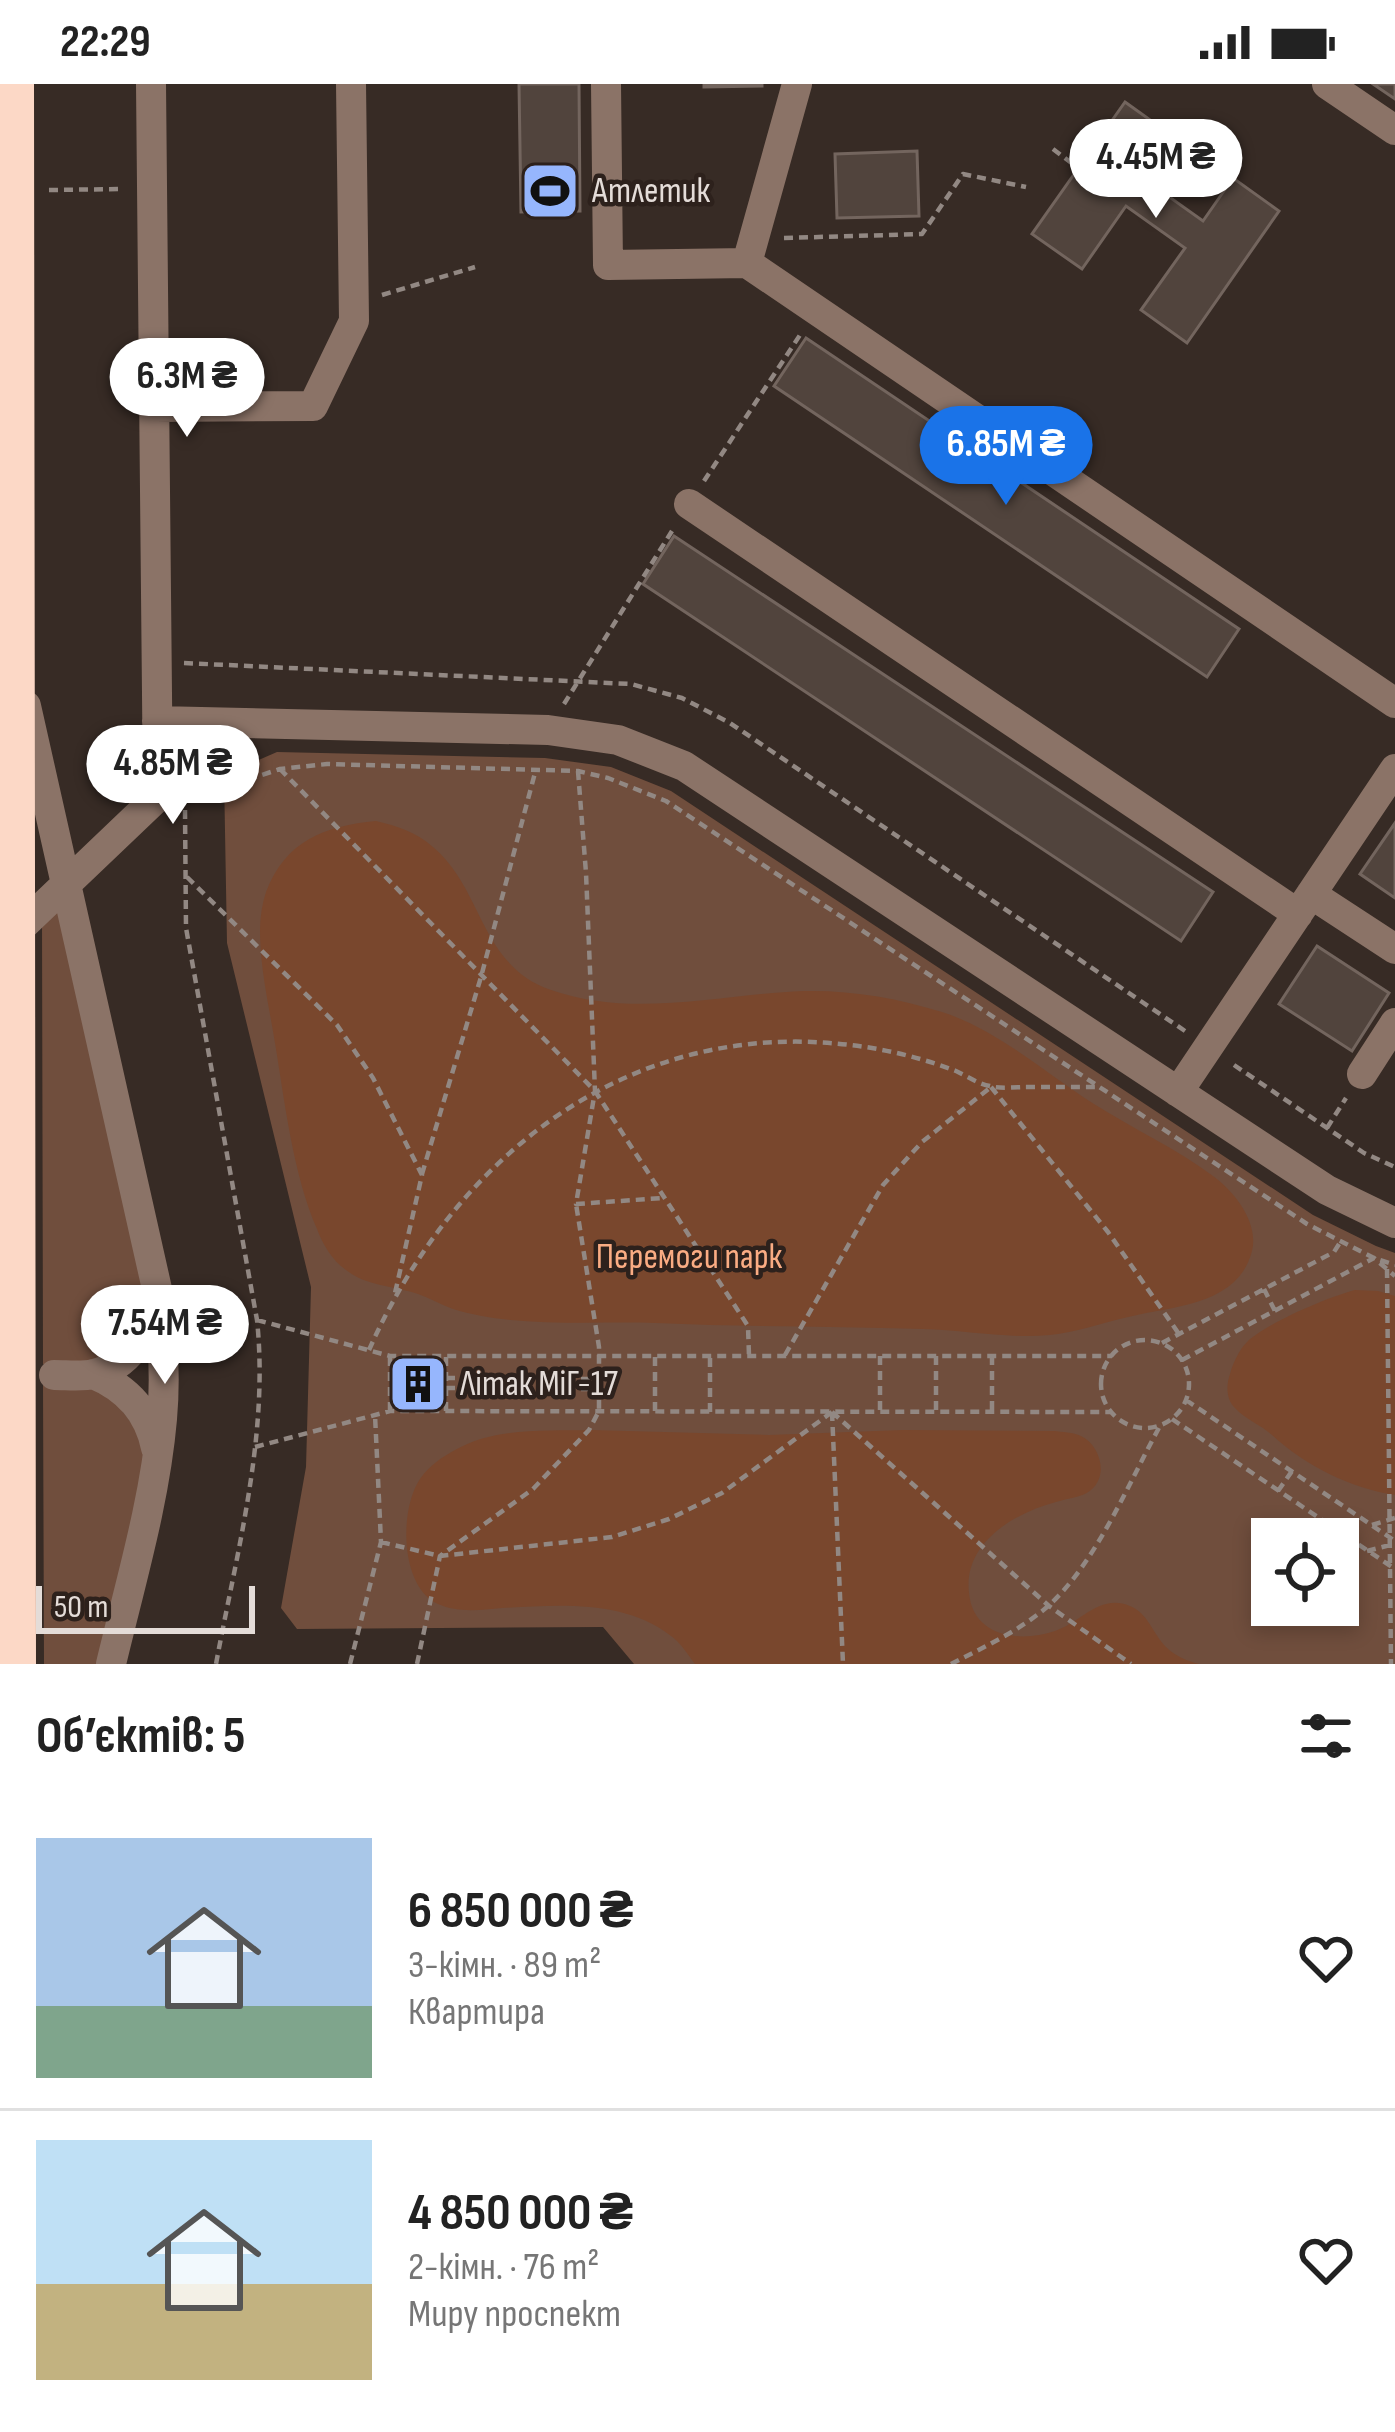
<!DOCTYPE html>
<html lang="uk">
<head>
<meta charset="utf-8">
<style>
	:root { --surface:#fff; --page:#f2f2f2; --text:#222; --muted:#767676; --line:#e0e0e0; --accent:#1a73e8 }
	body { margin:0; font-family:"Sofia Sans Condensed",sans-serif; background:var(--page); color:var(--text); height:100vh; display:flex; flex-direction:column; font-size:45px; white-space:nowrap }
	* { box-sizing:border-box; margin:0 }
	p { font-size:39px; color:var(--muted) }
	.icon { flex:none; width:66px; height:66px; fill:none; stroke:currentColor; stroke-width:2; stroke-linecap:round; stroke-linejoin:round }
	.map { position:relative; height:1580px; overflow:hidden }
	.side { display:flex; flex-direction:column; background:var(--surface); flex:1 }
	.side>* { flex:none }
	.buttons { position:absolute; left:1251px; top:1434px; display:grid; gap:24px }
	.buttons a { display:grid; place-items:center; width:108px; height:108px; border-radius:0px; background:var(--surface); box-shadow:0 6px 18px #0003; font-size:60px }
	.scale { position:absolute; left:36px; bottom:30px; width:219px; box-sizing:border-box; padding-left:12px; border:6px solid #e4dcd8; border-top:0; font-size:33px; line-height:42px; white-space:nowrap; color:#e4dcd8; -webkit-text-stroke:9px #2d211c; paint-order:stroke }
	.price { position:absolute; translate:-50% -102px; padding:0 27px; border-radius:42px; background:#fff; color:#222; font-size:39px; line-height:78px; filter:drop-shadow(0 3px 6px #0008) }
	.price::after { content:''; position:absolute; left:50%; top:72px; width:36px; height:27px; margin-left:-18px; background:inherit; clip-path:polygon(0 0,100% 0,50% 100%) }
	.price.current { background:var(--accent); color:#fff }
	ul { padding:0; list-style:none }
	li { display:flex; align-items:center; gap:36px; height:300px; padding:0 36px }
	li+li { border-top:3px solid var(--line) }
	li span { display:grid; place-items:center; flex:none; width:336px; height:240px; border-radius:0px; color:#555 }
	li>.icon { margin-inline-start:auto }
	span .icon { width:144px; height:144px; fill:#fffc; stroke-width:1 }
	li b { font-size:51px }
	h2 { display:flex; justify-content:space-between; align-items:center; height:144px; padding:0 36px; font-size:51px }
	.status { display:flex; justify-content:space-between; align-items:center; height:84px; padding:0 60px; background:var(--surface); direction:ltr }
	.status svg { height:33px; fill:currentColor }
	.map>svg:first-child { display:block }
	.green { fill:#704e3d; fill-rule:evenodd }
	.forest { fill:#79472d }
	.building { fill:#51443d; stroke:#73655e; stroke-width:3 }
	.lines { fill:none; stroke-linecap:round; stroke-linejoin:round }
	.path { stroke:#928883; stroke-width:4.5; stroke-dasharray:9 6; stroke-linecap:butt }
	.minor { stroke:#8b7367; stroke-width:30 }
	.highway { stroke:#fcd8c6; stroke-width:36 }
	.labels { text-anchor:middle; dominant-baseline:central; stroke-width:9; stroke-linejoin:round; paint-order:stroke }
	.poi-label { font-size:36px; fill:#e4dcd8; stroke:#2d211c; text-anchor:start }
	.park-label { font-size:36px; fill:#faac83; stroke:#2d211c }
</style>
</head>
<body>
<div class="status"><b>22:29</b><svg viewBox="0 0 49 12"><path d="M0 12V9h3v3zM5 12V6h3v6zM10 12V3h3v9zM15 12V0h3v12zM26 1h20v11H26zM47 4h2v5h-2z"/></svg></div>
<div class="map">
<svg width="1395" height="1580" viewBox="0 0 1395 1580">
	<rect width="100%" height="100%" fill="#372b25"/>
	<path class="green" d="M277 668 545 674 611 683 671 707 1313 1131 1376 1162 1395 1169V1580H634L603 1543 297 1545 281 1524 306 1383 311 1203 227 859 224 691ZM1272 1455H1338V1521H1272Z
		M59 821 145 1202C140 1237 119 1272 82 1279 70 1282 56 1280 43 1280L42 837Z
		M43 1301 88 1303 114 1316 139 1349 145 1377 102 1580H44Z"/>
	<path class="forest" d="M376 737C397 742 416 748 433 763 484 806 479 881 551 906 634 935 720 910 804 907 851 906 897 914 942 928 998 946 1045 989 1094 1020 1133 1045 1176 1064 1213 1092 1235 1108 1259 1139 1252 1167 1238 1223 1169 1222 1124 1234 1099 1240 1076 1248 1050 1251 1007 1255 966 1246 923 1245 834 1242 745 1243 656 1239 593 1237 513 1244 453 1225 441 1221 430 1214 418 1210 394 1202 366 1202 346 1186 332 1176 323 1161 317 1145 293 1090 285 1019 275 959 269 922 260 884 260 846 260 834 262 820 266 808 286 756 325 742 376 737Z
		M1355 1206 1378 1207 1395 1212V1411C1350 1404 1306 1382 1272 1351 1261 1341 1245 1335 1235 1324 1226 1315 1226 1301 1230 1290 1233 1279 1239 1266 1247 1258 1267 1239 1328 1213 1355 1206Z
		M591 1346 769 1351 903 1346 1054 1347C1062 1348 1073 1348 1081 1352 1100 1361 1109 1391 1091 1406 1081 1414 1068 1414 1056 1418 1014 1429 963 1459 969 1509 973 1553 1020 1559 1055 1547 1080 1539 1100 1509 1130 1522 1148 1529 1153 1550 1166 1563 1175 1572 1187 1577 1199 1580H695C688 1571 681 1559 671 1552 624 1515 558 1521 502 1524 480 1526 458 1529 438 1520 400 1503 399 1426 420 1395 429 1382 442 1373 455 1366 495 1343 547 1347 591 1346Z"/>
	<path class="building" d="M519 0H579L580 127 521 128Z
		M704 0H762V2L704 3Z
		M1373 0H1395V15Z
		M1125 18 1174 53 1144 95 1203 137 1233 94 1279 127 1187 259 1141 226 1185 164 1126 122 1082 185 1032 150Z
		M917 67 919 132 837 134 835 70Z
		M806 254 1239 545 1207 593 774 302Z
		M674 452 1213 808 1181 857 643 500Z
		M1395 739V814L1360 790Z
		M1317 862 1389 909 1352 967 1279 920Z
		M398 1280H438V1319H398Z"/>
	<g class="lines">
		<path class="path" d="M1053 65 1078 84
			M49 106 122 105
			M784 154 922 150 963 90 1026 103
			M382 211 475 183
			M704 397 800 251
			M184 579 631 600 682 614 730 639 1185 947
			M564 620 672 447
			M280 685 595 1007 748 1242 749 1272
			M223 687 237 699 280 685 327 680 578 687 608 694 666 717 1307 1140 1374 1174 1395 1181
			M578 687 586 789 595 1007 576 1120 663 1114
			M185 726 186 844 257 1236C269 1351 237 1467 216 1580
			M187 793 337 941 373 994 422 1091 395 1209
			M1234 981 1364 1069 1395 1083
			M991 1003 1108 1148 1179 1250
			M1327 1044 1346 1014
			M422 1090 481 893 536 685
			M1387 1185 1391 1580
			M1264 1205 1275 1227
			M257 1236 390 1272H1112
			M1101 1300a44 44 0 1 1 88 0a44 44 0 1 1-88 0Z
			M1162 1259 1334 1168 1341 1157
			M369 1266C455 1072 629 934 850 961 886 965 922 974 956 987 967 992 978 1000 990 1002 1001 1005 1015 1003 1026 1003 1051 1003 1075 1003 1099 1003
			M785 1271 883 1101 922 1058 991 1003
			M936 1272V1326
			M992 1272V1326
			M1182 1276 1374 1174 1395 1192
			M446 1294 599 1295
			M446 1304 599 1305
			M1186 1316 1395 1457
			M880 1326V1272
			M390 1327V1273
			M446 1327V1273
			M655 1327V1273
			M710 1328V1273
			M832 1328 1049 1522 1131 1580
			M832 1328 843 1580
			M1172 1335 1395 1485
			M255 1363 390 1327 1112 1328
			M1278 1407 1292 1387
			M1372 1441 1395 1434
			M381 1458 440 1472 612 1453 669 1435 722 1409 832 1328
			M1367 1467 1390 1461
			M350 1580 381 1458 375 1331
			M417 1580 440 1472 533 1405 589 1346 599 1327V1263L576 1120
			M951 1580C984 1563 1019 1547 1047 1523 1096 1480 1129 1398 1160 1342"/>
		<path class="minor" d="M151 0 158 712
			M606 0 608 181 747 179 1395 619
			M1327 0 1395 46
			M747 179 797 0
			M154 323 313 322 354 237 351 0
			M689 420 1298 830
			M26 622 157 1205C163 1249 166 1291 162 1335 155 1417 130 1500 111 1580
			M157 637 548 646 618 656 684 682 1327 1106 1395 1139
			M1311 810 1395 865
			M17 847 235 639
			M1362 990 1395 939
			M1178 1008 1395 685
			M93 1290C127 1304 149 1328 156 1364
			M54 1291C67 1291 82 1293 94 1290 128 1283 149 1248 156 1217"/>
		<path class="highway" d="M16 0 18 1580"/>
	</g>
	<defs>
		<g id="stadium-square" transform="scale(3)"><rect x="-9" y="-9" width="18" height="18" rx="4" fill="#96b6fd" stroke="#2d211c"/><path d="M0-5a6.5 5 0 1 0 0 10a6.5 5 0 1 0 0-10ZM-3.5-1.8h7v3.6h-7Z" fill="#111"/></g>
		<g id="building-square" transform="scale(3)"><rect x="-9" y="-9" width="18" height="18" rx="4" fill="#96b6fd" stroke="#2d211c"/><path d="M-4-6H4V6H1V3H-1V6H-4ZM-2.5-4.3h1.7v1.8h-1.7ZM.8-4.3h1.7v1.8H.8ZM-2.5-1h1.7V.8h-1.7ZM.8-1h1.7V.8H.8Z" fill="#111"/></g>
	</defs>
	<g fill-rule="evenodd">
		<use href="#stadium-square" x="550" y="107"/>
		<use href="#building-square" x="418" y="1300"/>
	</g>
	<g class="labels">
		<g class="poi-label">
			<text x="592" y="107">Атлетик</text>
			<text x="460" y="1300">Літак МіГ-17</text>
		</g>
		<g class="park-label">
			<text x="689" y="1173">Перемоги парк</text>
		</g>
	</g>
</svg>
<div class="buttons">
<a><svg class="icon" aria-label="locate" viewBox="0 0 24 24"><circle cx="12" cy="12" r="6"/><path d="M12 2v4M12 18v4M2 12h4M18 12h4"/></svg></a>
</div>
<div class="scale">50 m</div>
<b class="price" style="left:1156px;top:137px">4.45M ₴</b>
<b class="price" style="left:187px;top:356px">6.3M ₴</b>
<b class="price current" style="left:1006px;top:424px">6.85M ₴</b>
<b class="price" style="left:173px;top:743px">4.85M ₴</b>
<b class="price" style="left:165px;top:1303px">7.54M ₴</b>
</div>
<section class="side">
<h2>Об’єктів: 5<svg class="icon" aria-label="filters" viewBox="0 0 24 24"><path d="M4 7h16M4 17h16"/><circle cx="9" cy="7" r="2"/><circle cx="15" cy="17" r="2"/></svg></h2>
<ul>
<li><span style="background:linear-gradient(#a9c7e8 70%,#7fa58c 0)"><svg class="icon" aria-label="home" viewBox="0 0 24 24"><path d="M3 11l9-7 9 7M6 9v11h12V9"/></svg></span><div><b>6 850 000 ₴</b><p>3-кімн. · 89 m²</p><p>Квартира</p></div><svg class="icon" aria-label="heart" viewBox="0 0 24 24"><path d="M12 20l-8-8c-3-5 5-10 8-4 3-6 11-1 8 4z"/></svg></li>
<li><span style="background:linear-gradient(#bfe0f5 60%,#c2b280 0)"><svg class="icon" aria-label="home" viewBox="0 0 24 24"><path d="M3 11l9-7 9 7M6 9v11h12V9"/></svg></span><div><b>4 850 000 ₴</b><p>2-кімн. · 76 m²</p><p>Миру проспект</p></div><svg class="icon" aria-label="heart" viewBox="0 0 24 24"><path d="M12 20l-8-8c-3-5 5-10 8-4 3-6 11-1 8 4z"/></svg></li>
</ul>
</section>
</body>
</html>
